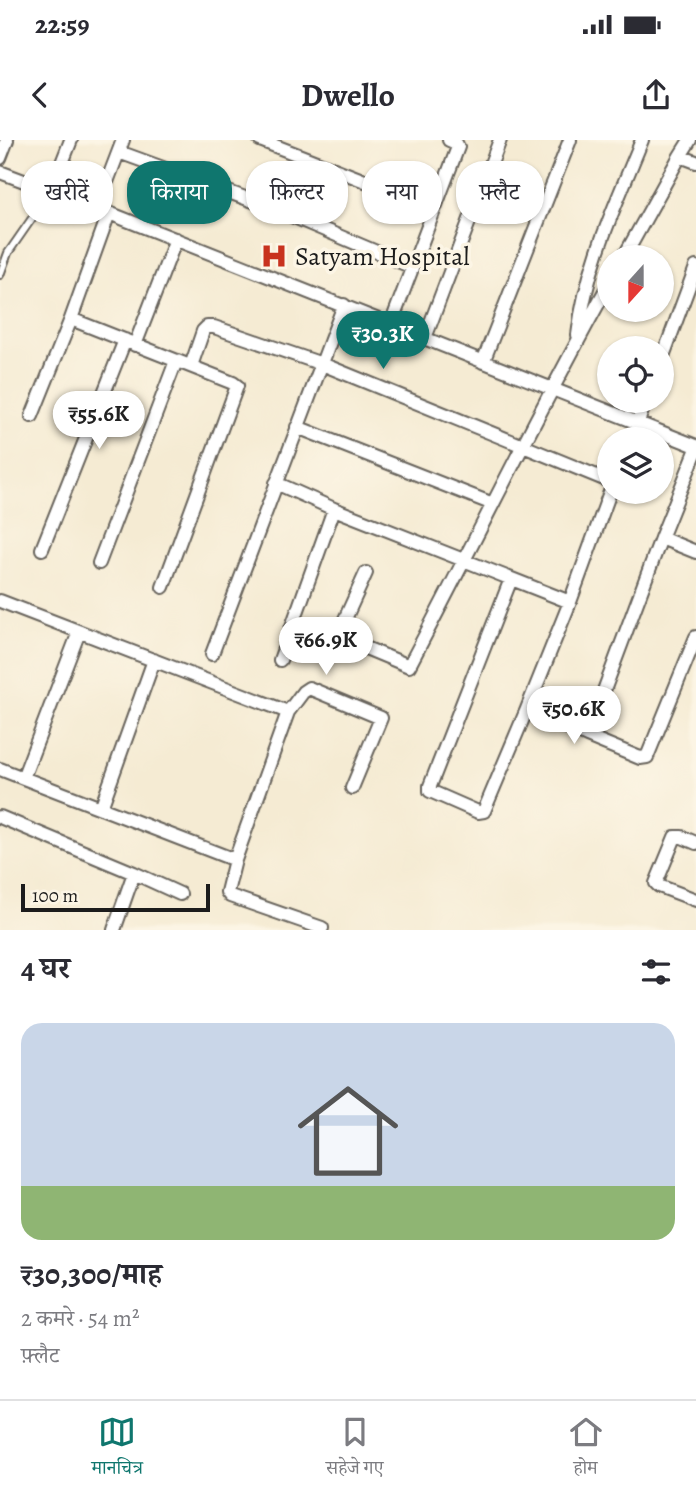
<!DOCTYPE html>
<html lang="hi">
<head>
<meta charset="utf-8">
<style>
	:root { --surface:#fff; --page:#f2f2f3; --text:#2b2b33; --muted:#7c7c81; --line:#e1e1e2; --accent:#0f766e }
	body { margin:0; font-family:Alegreya,"Noto Serif Devanagari",serif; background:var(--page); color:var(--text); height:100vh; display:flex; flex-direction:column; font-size:26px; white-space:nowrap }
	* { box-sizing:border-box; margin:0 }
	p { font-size:23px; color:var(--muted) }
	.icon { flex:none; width:38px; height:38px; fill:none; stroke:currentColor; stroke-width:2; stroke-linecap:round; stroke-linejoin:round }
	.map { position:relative; height:790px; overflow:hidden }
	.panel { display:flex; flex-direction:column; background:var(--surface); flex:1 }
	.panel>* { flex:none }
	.top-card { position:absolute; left:21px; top:21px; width:654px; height:63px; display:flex; gap:14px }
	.needle { width:46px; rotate:201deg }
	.fabs { position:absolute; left:597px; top:105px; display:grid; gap:14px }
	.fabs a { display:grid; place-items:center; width:77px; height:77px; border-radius:50%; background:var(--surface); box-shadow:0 2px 5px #0004; font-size:35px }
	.scale { position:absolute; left:21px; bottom:18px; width:189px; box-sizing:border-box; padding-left:7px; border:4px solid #1c1c1c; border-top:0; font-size:19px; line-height:24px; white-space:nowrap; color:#1c1c1c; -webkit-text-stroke:5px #fcf5e5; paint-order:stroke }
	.price { position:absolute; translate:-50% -60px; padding:0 16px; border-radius:24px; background:#fff; color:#222; font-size:23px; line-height:46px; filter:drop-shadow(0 2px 4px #0008) }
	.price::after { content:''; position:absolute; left:50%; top:42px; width:21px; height:16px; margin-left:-10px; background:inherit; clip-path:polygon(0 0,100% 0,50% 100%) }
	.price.current { background:var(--accent); color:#fff }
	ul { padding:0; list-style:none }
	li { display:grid; align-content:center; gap:14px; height:371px; padding:0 21px }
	li span { display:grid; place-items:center; height:217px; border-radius:21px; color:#555 }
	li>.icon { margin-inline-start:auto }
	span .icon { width:126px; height:126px; fill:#fffc; stroke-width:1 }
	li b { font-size:30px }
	h2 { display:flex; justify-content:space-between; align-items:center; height:84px; padding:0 21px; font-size:30px }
	.chip { padding:0 24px; border-radius:28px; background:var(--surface); box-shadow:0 2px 5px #0004; font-size:24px; line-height:63px }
	.chip.current { background:var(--accent); color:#fff }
	.status { display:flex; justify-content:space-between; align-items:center; height:49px; padding:0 35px; background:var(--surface); direction:ltr }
	.status svg { height:19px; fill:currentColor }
	header { display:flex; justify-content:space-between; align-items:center; height:91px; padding:0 21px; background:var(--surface); font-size:32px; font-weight:600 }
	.tabs { display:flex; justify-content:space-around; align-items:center; height:98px; border-top:2px solid var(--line); background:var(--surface); font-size:19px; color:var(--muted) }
	.tabs a { display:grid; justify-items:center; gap:4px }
	.tabs .current { color:var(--accent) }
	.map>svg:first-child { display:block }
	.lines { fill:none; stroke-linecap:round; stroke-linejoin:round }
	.lane-casing { stroke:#68645c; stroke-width:10 }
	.street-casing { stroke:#68645c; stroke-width:16 }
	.lane { stroke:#fff; stroke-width:6 }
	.street { stroke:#fff; stroke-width:12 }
	.labels { text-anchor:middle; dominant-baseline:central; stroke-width:7; stroke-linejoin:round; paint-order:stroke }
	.poi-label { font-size:26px; fill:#1c1c1c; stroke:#fcf5e5; text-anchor:start }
</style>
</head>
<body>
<div class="status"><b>22:59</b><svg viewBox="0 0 49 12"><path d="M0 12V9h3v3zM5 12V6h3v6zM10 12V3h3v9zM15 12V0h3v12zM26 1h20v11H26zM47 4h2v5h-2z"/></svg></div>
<header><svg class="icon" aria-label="back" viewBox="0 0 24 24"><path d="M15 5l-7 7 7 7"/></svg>Dwello<svg class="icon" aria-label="share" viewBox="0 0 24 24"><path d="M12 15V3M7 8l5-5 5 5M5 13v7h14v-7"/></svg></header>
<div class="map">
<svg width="696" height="790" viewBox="0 0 696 790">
	<rect width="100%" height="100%" fill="#fcf5e5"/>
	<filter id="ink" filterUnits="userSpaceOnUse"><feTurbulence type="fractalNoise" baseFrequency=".0143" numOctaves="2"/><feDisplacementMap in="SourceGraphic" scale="14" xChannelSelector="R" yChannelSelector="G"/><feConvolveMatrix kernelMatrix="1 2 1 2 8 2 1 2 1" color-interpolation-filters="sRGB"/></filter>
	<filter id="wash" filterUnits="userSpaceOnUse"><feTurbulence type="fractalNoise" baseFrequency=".00686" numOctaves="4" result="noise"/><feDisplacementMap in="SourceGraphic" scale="28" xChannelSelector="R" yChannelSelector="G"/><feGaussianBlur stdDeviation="1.57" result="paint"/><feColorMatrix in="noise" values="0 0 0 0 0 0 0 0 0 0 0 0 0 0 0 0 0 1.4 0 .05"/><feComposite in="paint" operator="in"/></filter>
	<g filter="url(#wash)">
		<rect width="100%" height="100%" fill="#f5ebd3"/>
	</g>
	<g filter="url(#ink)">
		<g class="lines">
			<g class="lane-casing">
				<path id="lane" d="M0 135 8 113 51 51"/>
			</g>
			<g class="street-casing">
				<path id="street" d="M260 0 434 68
					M119 12 275 69 412 127
					M680 16 690 0
					M0 18 7 0
					M0 32 109 73
					M51 51 71 0
					M97 68 123 0
					M624 117 680 16 696 22
					M391 184 458 7 456 3 449 0
					M578 195C586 126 616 64 642 0
					M425 198 500 0
					M135 205 176 99
					M662 219 696 127
					M483 222 570 0
					M191 226 203 191 207 187H214L322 224 609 341
					M32 276 71 179
					M297 287 493 364
					M631 299 646 261
					M696 311 661 398 587 596 640 618 647 617 696 497
					M276 343 334 369 570 462
					M661 398 696 412
					M42 409 125 200
					M99 423 176 221
					M366 433 340 490V496L344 499 409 526C477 398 539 269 609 144
					M511 439 430 646V651L478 672 484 671 527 569
					M163 447 237 246 233 243 71 179 109 73 696 306
					M0 461 288 572 235 720 227 752 230 756 322 788
					M212 514 344 165
					M280 520 334 369
					M288 572 303 552 309 548 381 578 352 648
					M587 596 527 569 570 462 610 352
					M0 629 235 720
					M23 638 79 492
					M101 668 154 520
					M0 677 134 733
					M696 703 682 697H675L656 743 659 746 696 760
					M114 790 134 733 180 754"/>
			</g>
			<use href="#lane" class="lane"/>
			<use href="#street" class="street"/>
		</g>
	</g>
	<defs>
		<g id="hospital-bare" transform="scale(2.1)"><path d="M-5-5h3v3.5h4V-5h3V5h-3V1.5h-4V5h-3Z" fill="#c8321e" stroke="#fcf5e5" stroke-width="2.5" paint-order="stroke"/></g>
	</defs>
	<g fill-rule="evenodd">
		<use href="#hospital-bare" x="274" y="116"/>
	</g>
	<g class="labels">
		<g class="poi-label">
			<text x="295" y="116">Satyam Hospital</text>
		</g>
	</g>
</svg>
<div class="fabs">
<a><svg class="needle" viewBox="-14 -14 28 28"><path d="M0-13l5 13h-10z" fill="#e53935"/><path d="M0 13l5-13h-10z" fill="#7c7c81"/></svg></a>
<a><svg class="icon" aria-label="locate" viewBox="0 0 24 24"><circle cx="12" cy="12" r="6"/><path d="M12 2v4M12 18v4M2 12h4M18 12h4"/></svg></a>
<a><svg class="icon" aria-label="layers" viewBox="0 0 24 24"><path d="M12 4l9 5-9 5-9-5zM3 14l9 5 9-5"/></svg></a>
</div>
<div class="scale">100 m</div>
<b class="price current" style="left:383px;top:231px">₹30.3K</b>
<b class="price" style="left:99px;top:311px">₹55.6K</b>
<b class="price" style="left:326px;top:537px">₹66.9K</b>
<b class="price" style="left:574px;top:606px">₹50.6K</b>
<div class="top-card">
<a class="chip">खरीदें</a>
<a class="chip current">किराया</a>
<a class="chip">फ़िल्टर</a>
<a class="chip">नया</a>
<a class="chip">फ़्लैट</a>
</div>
</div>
<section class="panel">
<h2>4 घर<svg class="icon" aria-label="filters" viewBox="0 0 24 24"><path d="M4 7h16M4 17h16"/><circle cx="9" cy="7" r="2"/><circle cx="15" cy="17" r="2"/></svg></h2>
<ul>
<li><span style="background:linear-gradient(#c9d6e8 75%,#8fb573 0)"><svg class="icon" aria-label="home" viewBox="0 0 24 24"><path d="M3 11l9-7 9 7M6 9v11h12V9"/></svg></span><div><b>₹30,300/माह</b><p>2 कमरे · 54 m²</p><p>फ़्लैट</p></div></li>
</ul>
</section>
<nav class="tabs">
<a class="current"><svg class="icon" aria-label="map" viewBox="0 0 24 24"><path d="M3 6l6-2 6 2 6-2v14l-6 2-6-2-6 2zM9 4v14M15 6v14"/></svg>मानचित्र</a>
<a><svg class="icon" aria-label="saved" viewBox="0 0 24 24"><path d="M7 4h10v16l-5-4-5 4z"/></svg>सहेजे गए</a>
<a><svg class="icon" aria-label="home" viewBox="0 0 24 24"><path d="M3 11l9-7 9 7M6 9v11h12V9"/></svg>होम</a>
</nav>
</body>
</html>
